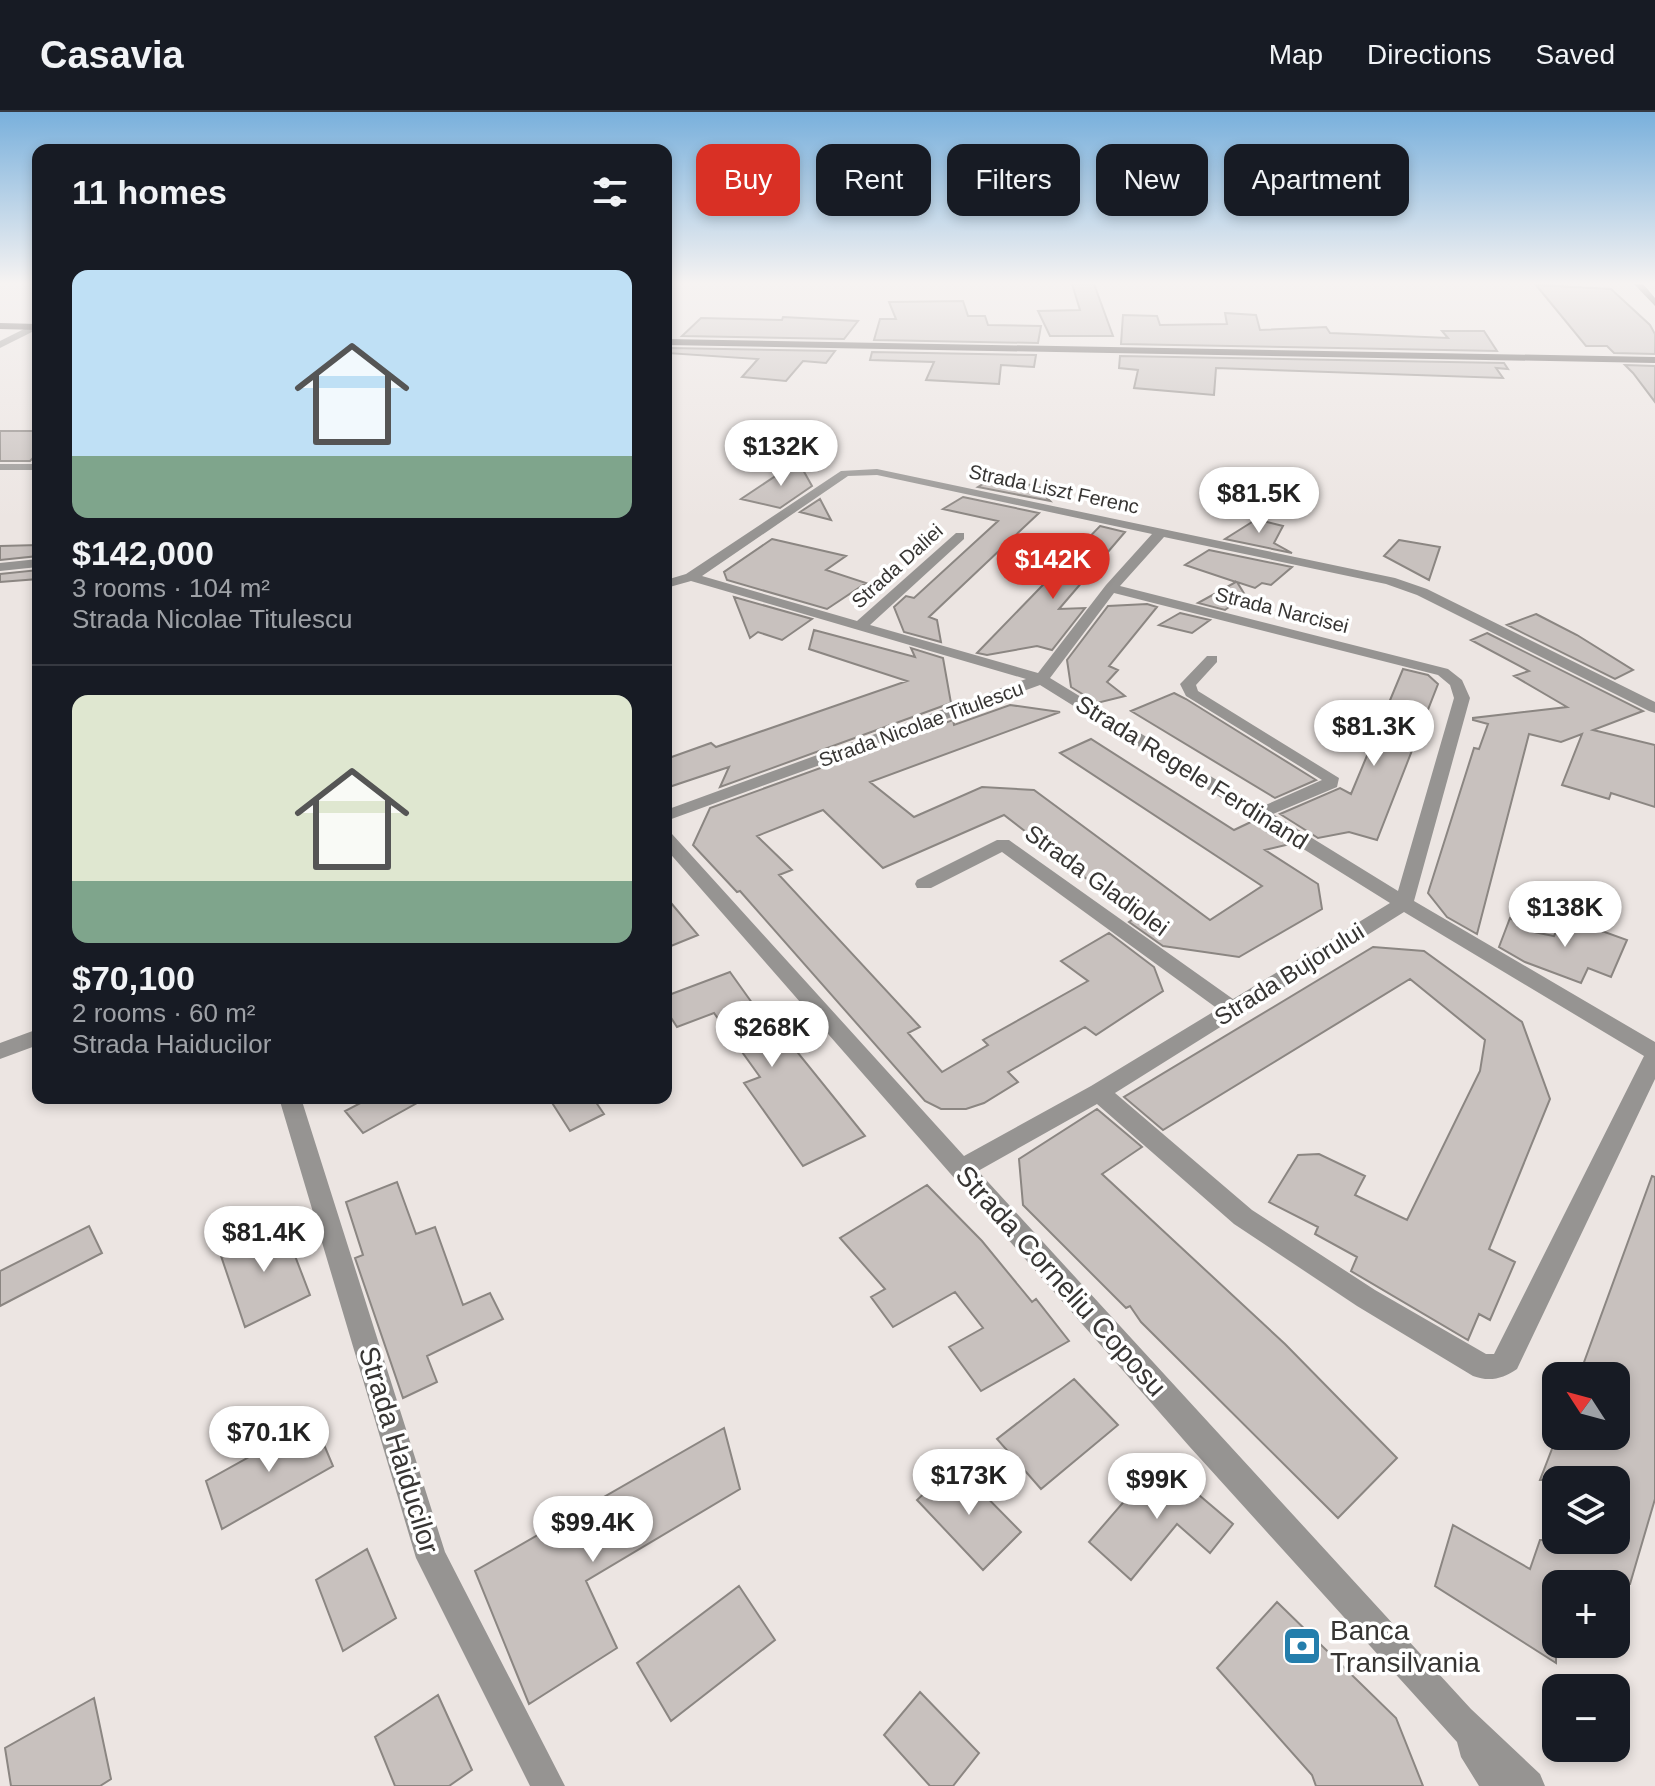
<!DOCTYPE html>
<html lang="en">
<head>
<meta charset="utf-8">
<style>
	:root { --surface:#171b24; --page:#242831; --text:#f1f3f6; --muted:#9ea1a6; --line:#363941; --accent:#d93025 }
	body { margin:0; font-family:Helvetica,sans-serif; background:var(--page); color:var(--text); height:100vh; display:flex; flex-direction:column; font-size:30px; white-space:nowrap }
	* { box-sizing:border-box; margin:0 }
	p { font-size:26px; color:var(--muted) }
	.icon { flex:none; width:44px; height:44px; fill:none; stroke:currentColor; stroke-width:2; stroke-linecap:round; stroke-linejoin:round }
	.map { position:relative; flex:1; overflow:hidden }
	.side { position:absolute; left:32px; top:32px; width:640px; height:960px; display:flex; flex-direction:column; background:var(--surface); border-radius:16px; box-shadow:0 4px 12px #0003 }
	.side>* { flex:none }
	.top-card { position:absolute; left:696px; top:32px; width:760px; height:72px; display:flex; gap:16px }
	.needle { width:52px; rotate:306deg }
	.tools { position:absolute; left:1542px; top:1250px; display:grid; gap:16px }
	.tools a { display:grid; place-items:center; width:88px; height:88px; border-radius:16px; background:var(--surface); box-shadow:0 4px 12px #0003; font-size:40px }
	.price { position:absolute; translate:-50% -68px; padding:0 18px; border-radius:28px; background:#fff; color:#222; font-size:26px; line-height:52px; filter:drop-shadow(0 2px 4px #0008) }
	.price::after { content:''; position:absolute; left:50%; top:48px; width:24px; height:18px; margin-left:-12px; background:inherit; clip-path:polygon(0 0,100% 0,50% 100%) }
	.price.active { background:var(--accent); color:#fff }
	ul { padding:0; list-style:none }
	li { display:grid; align-content:center; gap:16px; height:424px; padding:0 40px }
	li+li { border-top:2px solid var(--line) }
	li span { display:grid; place-items:center; height:248px; border-radius:16px; color:#555 }
	li>.icon { margin-inline-start:auto }
	span .icon { width:144px; height:144px; fill:#fffc; stroke-width:1 }
	li b { font-size:34px }
	h2 { display:flex; justify-content:space-between; align-items:center; height:96px; padding:0 40px; font-size:34px }
	.pill { padding:0 28px; border-radius:16px; background:var(--surface); box-shadow:0 4px 12px #0003; font-size:28px; line-height:72px }
	.pill.active { background:var(--accent); color:#fff }
	header { display:flex; align-items:center; gap:48px; box-sizing:border-box; height:112px; padding:0 40px; background:var(--surface); border-bottom:2px solid var(--line) }
	header strong { font-size:38px }
	nav { display:flex; gap:44px; margin-inline-start:auto; font-size:28px }
	.map>svg:first-child { display:block }
	.building { fill:#c8c1be; stroke:#8b8682; stroke-width:2 }
	.lines { fill:none; stroke-linecap:round; stroke-linejoin:round }
	.minor { fill:#969492; fill-rule:evenodd }
	.major { fill:#55504e; fill-rule:evenodd }
	.labels { text-anchor:middle; dominant-baseline:central; stroke-width:7; stroke-linejoin:round; paint-order:stroke }
	.far-street-label { font-size:20px; fill:#373533; stroke:#fff }
	.street-label { font-size:24px; fill:#373533; stroke:#fff }
	.near-street-label { font-size:28px; fill:#373533; stroke:#fff }
	.near-poi-label { font-size:28px; fill:#373533; stroke:#fff; text-anchor:start }
</style>
</head>
<body>
<header>
<strong>Casavia</strong>
<nav><a>Map</a><a>Directions</a><a>Saved</a></nav>
</header>
<div class="map">
<svg width="1655" height="1674" viewBox="0 0 1655 1674">
	<rect width="100%" height="100%" fill="#ece5e2"/>
	<path class="building" d="M1072 172H1094L1113 224H1050L1038 199 1080 198Z
		M1536 173 1611 177 1650 213 1655 222V242L1614 241 1607 234H1586Z
		M963 189 968 204H985L988 213 1041 214 1038 231 874 228 880 207H896L889 190Z
		M1225 201 1256 203 1260 218 1326 215 1330 221 1448 226 1442 219H1484L1497 239 1121 232 1123 203 1157 204 1160 213 1227 212Z
		M783 205 858 209 844 227 682 224 701 206 782 208Z
		M670 236 835 239 826 251 803 249 786 269 742 265 758 247 666 241Z
		M872 240 1036 243 1034 255 1001 253 999 272 926 268 934 250 870 248Z
		M1120 244 1504 251 1508 257 1496 256 1503 266 1216 256 1214 283 1134 276 1138 258 1119 256Z
		M1625 253 1655 254V290L1633 261Z
		M0 319H38V341L30 349H0Z
		M798 349 812 374 780 396 741 387Z
		M996 364 1050 378 1044 383 1050 389 978 375Z
		M963 385 1039 401 929 505 937 508 941 530 904 520 894 495 906 484 914 486 998 409 943 397Z
		M820 387 831 408 800 400Z
		M1263 409 1283 414 1274 431 1292 441 1225 427 1252 410 1260 412Z
		M1100 414 1125 420 1059 497 1085 496 1052 538 1037 534 987 543 977 541Z
		M772 427 846 444 826 458 866 471 827 497 727 468 724 460Z
		M1399 428 1440 435 1429 468 1384 444Z
		M38 433V444L0 448V434Z
		M1209 438 1292 455 1271 473 1262 471 1255 476 1237 470 1245 483 1225 498 1198 491 1236 470 1185 453Z
		M38 458V467L0 470V462Z
		M734 485 812 507 782 528 758 520 750 526Z
		M1147 492 1157 495 1109 554 1118 558 1107 570 1125 584 1097 591 1071 575 1067 548 1108 494Z
		M1180 501 1210 508 1192 521 1159 513Z
		M1536 502 1577 523 1633 558 1615 567 1507 513Z
		M814 518 915 545 911 536 943 546 951 591 720 675 729 655 666 676V647L711 631 716 635 907 569 809 537Z
		M1487 521 1643 599 1593 618 1655 633V695L1611 681 1609 687 1562 673 1582 622 1561 630 1529 622 1477 822 1447 805 1428 781 1474 636 1479 637 1488 612 1473 608V606L1567 595 1514 564 1529 559 1471 528Z
		M1403 557 1428 563 1438 572 1377 728 1349 720 1318 726 1280 702 1340 676 1351 682Z
		M1174 581 1186 587 1316 668 1275 686 1131 599Z
		M1010 593 1060 600 870 670 914 705 982 675 1034 678 1210 808 1262 774 1060 641 1091 627 1234 718 1253 709 1290 732 1265 738 1318 772 1322 797 1239 845 1163 834 1129 810 1136 805 1004 703 883 756 823 698 757 724 792 758 779 763 920 915 908 921 942 960 988 933 983 928 1088 869 1061 849 1109 821 1154 855 1163 879 1096 923 1085 915 1008 960 1018 970 984 991 966 997H941L925 989 740 779 737 780 693 733 710 696 953 608 954 613Z
		M666 785 698 823 666 836Z
		M1563 805 1627 828 1611 865 1588 856 1581 871 1525 850 1499 835 1510 806 1529 819 1554 824Z
		M1373 835 1424 839 1522 910 1550 987 1489 1137 1515 1150 1490 1208 1479 1202 1468 1228 1351 1159 1357 1145 1315 1122 1318 1115 1269 1090 1298 1043 1319 1042 1365 1064 1355 1083 1407 1108 1480 959 1485 928 1410 867 1163 1018 1124 985Z
		M730 860 760 902 765 900 865 1024 803 1054 744 971 760 965 714 901 677 915 666 898V884Z
		M370 986H426L363 1021 345 999Z
		M549 986H593L604 1002 570 1019Z
		M1097 997 1142 1035 1102 1062 1285 1232 1397 1346 1338 1406 1141 1210 1130 1194 1126 1196 1023 1093 1019 1047Z
		M1652 1064 1655 1065V1387L1630 1472H1556V1551L1435 1474 1453 1413 1530 1457 1540 1428H1616V1368H1540L1557 1324H1616V1264H1579Z
		M397 1070 416 1122 435 1115 463 1193 490 1181 503 1207 427 1244 437 1270 403 1286 355 1146 363 1143 346 1090Z
		M927 1073 982 1129 1032 1190 1036 1187 1069 1229 981 1279 949 1235 983 1216 955 1180 893 1215 871 1185 885 1177 840 1126Z
		M282 1110 310 1183 245 1215 219 1138Z
		M89 1114 102 1141 0 1194V1159Z
		M1074 1267 1118 1313 1041 1377 997 1327Z
		M314 1309 333 1354 222 1417 206 1369Z
		M724 1316 740 1377 586 1469 617 1536 529 1592 475 1459Z
		M1159 1349 1233 1412 1210 1441 1177 1412 1131 1468 1089 1430Z
		M955 1353 1021 1420 983 1458 917 1388Z
		M367 1437 396 1506 343 1539 316 1468Z
		M739 1474 775 1528 671 1609 637 1551Z
		M1277 1490 1396 1606 1423 1674H1316L1312 1663 1217 1556Z
		M920 1580 979 1641 953 1674H930L884 1623Z
		M438 1583 472 1658 449 1674H395L375 1625Z
		M94 1586 111 1667 100 1674H11L5 1636Z"/>
	<g class="lines">
		<path class="minor" d="M32 213H38V217L0 236V229Z
			M0 352H38V358H0Z
			M877 357 1395 466 1427 477 1655 590V601L1649 599 1417 483 1386 472 1164 425 1120 474 1448 557 1462 568 1470 586 1414 789 1655 930V967L1517 1257C1503 1267 1489 1270 1473 1264L1357 1194 1234 1112 1097 992 978 1059 1471 1597 1540 1662 1545 1674H1479L1461 1645 1457 1630 1189 1334 666 737V721L672 722 964 1044 1091 974 1218 897 1002 740 931 776H917L915 772 917 768 997 728H1009L1233 887 1390 791 1040 573 666 709V698L1026 567 691 469 666 476V468L686 462 841 359ZM877 363 1152 422 1106 473 1038 561 870 513 964 427V421H956L857 509 702 464 848 364ZM1114 481 1438 563 1450 573 1454 586 1398 779 1273 702 1337 675 1339 666 1198 579 1196 573 1217 550V544H1207L1183 569 1180 572 1186 584 1322 668 1261 695 1050 566ZM1404 800 1644 944 1494 1242H1486L1375 1178 1252 1098 1115 981Z
			M38 447V455L0 459V451Z
			M38 917V933L0 947V931Z
			M279 986H301L445 1440 565 1674H530L416 1446Z"/>
		<path class="major" d="M1634 172H1643L1655 186V194Z
			M0 211 38 212V218L0 217Z
			M666 227 1655 245V251L666 233Z"/>
	</g>
	<linearGradient id="sky" x2="0" y2="1"><stop stop-color="#79b0dc"/><stop offset="0.42" stop-color="#f6f3f2"/><stop offset="1" stop-color="#f6f3f2" stop-opacity="0"/></linearGradient>
	<rect width="1655" height="407" fill="url(#sky)"/>
	<defs>
		<g id="bank-square" transform="scale(2)"><rect x="-9" y="-9" width="18" height="18" rx="4" fill="#247eac" stroke="#fff"/><path d="M-6-4H6V4H-6ZM0-2.3a2.3 2.3 0 1 0 0 4.6a2.3 2.3 0 1 0 0-4.6Z" fill="#fff"/></g>
	</defs>
	<g fill-rule="evenodd">
		<use href="#bank-square" x="1302" y="1534"/>
	</g>
	<g class="labels">
		<g class="far-street-label">
			<text transform="translate(1054 377) rotate(12)">Strada Liszt Ferenc</text>
			<text transform="translate(897 454) rotate(-42)">Strada Daliei</text>
			<text transform="translate(1282 498) rotate(14)">Strada Narcisei</text>
			<text transform="translate(921 612) rotate(-20)">Strada Nicolae Titulescu</text>
		</g>
		<g class="street-label">
			<text transform="translate(1192 660) rotate(32)">Strada Regele Ferdinand</text>
			<text transform="translate(1097 768) rotate(36)">Strada Gladiolei</text>
			<text transform="translate(1289 862) rotate(-32)">Strada Bujorului</text>
		</g>
		<g class="near-street-label">
			<text transform="translate(1061 1169) rotate(48)">Strada Corneliu Coposu</text>
			<text transform="translate(399 1338) rotate(73)">Strada Haiducilor</text>
		</g>
		<g class="near-poi-label">
			<text x="1330" y="1518">Banca<tspan x="1330" dy="32">Transilvania</tspan></text>
		</g>
	</g>
</svg>
<div class="tools">
<a><svg class="needle" viewBox="-14 -14 28 28"><path d="M0-13l5 13h-10z" fill="#e53935"/><path d="M0 13l5-13h-10z" fill="#9ea1a6"/></svg></a>
<a><svg class="icon" aria-label="layers" viewBox="0 0 24 24"><path d="M12 4l9 5-9 5-9-5zM3 14l9 5 9-5"/></svg></a>
<a>+</a>
<a>−</a>
</div>
<b class="price" style="left:781px;top:376px">$132K</b>
<b class="price" style="left:1259px;top:423px">$81.5K</b>
<b class="price active" style="left:1053px;top:489px">$142K</b>
<b class="price" style="left:1374px;top:656px">$81.3K</b>
<b class="price" style="left:1565px;top:837px">$138K</b>
<b class="price" style="left:772px;top:957px">$268K</b>
<b class="price" style="left:264px;top:1162px">$81.4K</b>
<b class="price" style="left:269px;top:1362px">$70.1K</b>
<b class="price" style="left:969px;top:1405px">$173K</b>
<b class="price" style="left:1157px;top:1409px">$99K</b>
<b class="price" style="left:593px;top:1452px">$99.4K</b>
<div class="top-card">
<a class="pill active">Buy</a>
<a class="pill">Rent</a>
<a class="pill">Filters</a>
<a class="pill">New</a>
<a class="pill">Apartment</a>
</div>
<section class="side">
<h2>11 homes<svg class="icon" aria-label="filters" viewBox="0 0 24 24"><path d="M4 7h16M4 17h16"/><circle cx="9" cy="7" r="2"/><circle cx="15" cy="17" r="2"/></svg></h2>
<ul>
<li><span style="background:linear-gradient(#bfe0f5 75%,#7fa58c 0)"><svg class="icon" aria-label="home" viewBox="0 0 24 24"><path d="M3 11l9-7 9 7M6 9v11h12V9"/></svg></span><div><b>$142,000</b><p>3 rooms · 104 m²</p><p>Strada Nicolae Titulescu</p></div></li>
<li><span style="background:linear-gradient(#dfe7d0 75%,#7fa58c 0)"><svg class="icon" aria-label="home" viewBox="0 0 24 24"><path d="M3 11l9-7 9 7M6 9v11h12V9"/></svg></span><div><b>$70,100</b><p>2 rooms · 60 m²</p><p>Strada Haiducilor</p></div></li>
</ul>
</section>
</div>
</body>
</html>
